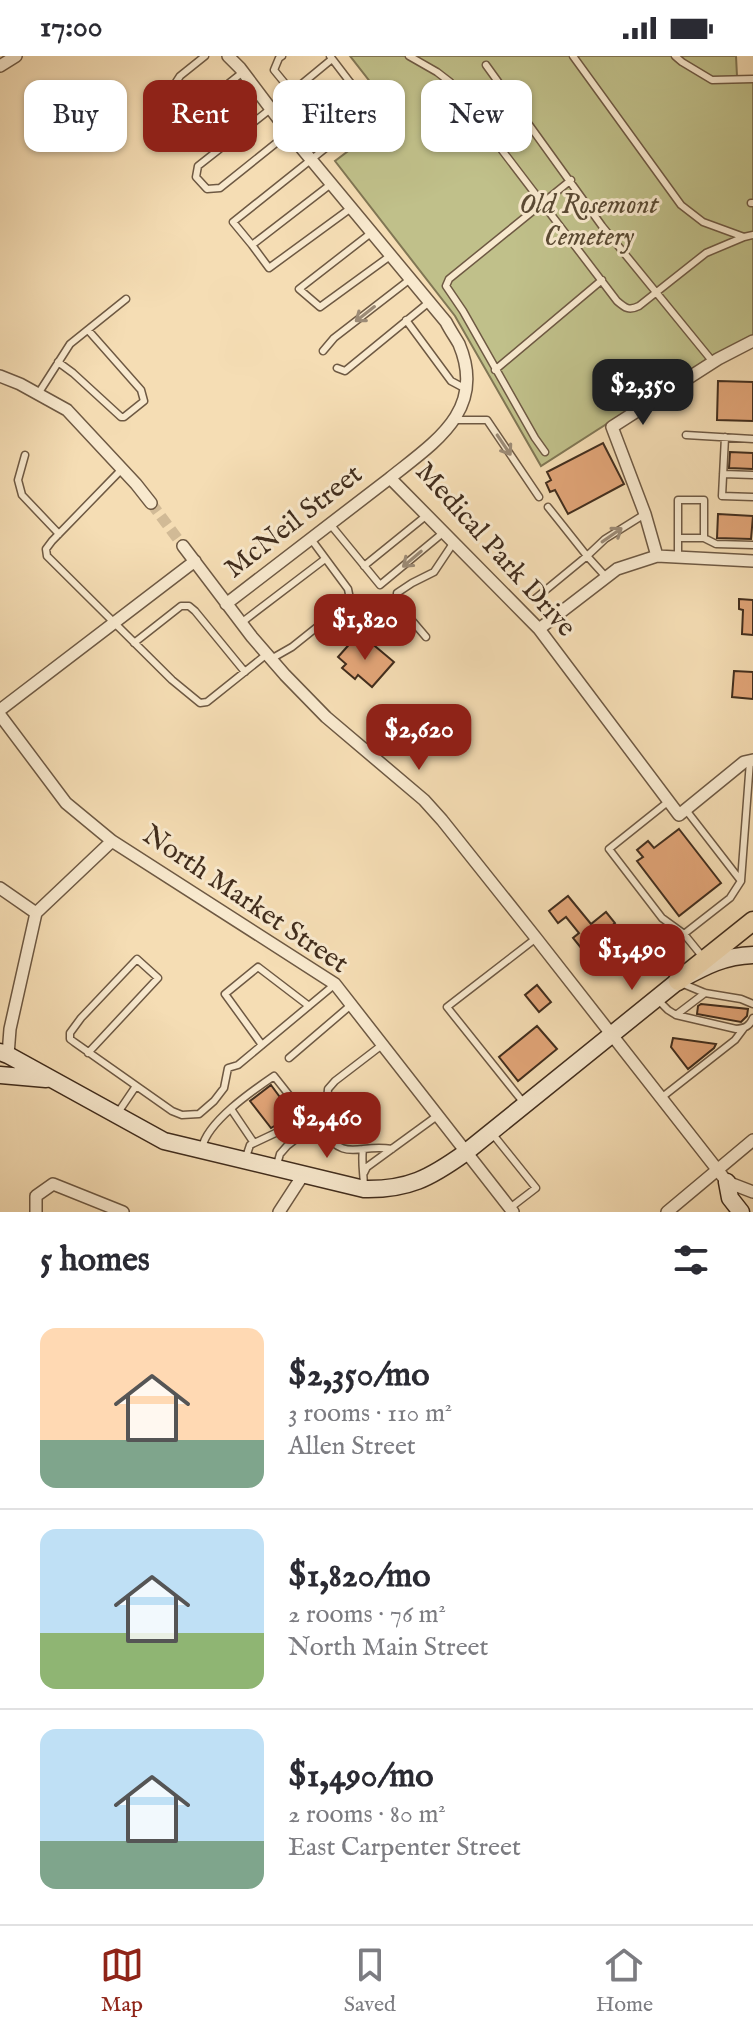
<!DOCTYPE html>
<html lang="en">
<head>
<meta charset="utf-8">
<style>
	:root { --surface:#fff; --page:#f2f2f3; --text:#2b2b33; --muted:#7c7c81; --line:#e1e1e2; --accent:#8f2418 }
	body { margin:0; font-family:"IM FELL English",serif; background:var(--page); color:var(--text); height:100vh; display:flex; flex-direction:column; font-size:30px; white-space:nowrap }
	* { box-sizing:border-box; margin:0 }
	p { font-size:26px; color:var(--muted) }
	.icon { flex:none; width:44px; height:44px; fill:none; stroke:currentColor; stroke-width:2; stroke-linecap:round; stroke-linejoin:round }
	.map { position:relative; height:1156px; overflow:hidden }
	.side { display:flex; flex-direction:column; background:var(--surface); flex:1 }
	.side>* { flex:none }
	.hud { position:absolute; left:24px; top:24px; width:706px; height:72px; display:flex; gap:16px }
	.price { position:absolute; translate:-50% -68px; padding:0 18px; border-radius:16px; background:var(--accent); color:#fff; font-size:26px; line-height:52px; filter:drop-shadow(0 2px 4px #0008) }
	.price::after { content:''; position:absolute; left:50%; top:48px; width:24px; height:18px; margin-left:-12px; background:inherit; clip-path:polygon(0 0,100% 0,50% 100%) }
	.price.current { background:#222; color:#fff }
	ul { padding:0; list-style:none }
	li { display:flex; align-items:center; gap:24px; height:200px; padding:0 40px }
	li+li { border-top:2px solid var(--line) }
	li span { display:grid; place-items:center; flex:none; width:224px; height:160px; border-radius:16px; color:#555 }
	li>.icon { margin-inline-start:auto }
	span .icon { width:96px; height:96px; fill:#fffc; stroke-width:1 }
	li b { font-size:34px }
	h2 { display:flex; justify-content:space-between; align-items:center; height:96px; padding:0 40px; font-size:34px }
	.chip { padding:0 28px; border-radius:16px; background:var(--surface); box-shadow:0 2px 6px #0004; font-size:28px; line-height:72px }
	.chip.current { background:var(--accent); color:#fff }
	.status { display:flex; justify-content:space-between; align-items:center; height:56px; padding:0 40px; background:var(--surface); direction:ltr }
	.status svg { height:22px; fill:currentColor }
	.dock { display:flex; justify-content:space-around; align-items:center; height:112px; border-top:2px solid var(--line); background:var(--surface); font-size:22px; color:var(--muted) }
	.dock a { display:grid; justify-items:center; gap:4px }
	.dock .current { color:var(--accent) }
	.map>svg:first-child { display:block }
	.green { fill:#c0c08a; stroke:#807654; stroke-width:2 }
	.building { fill:#e2a578; stroke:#412d1d; stroke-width:2 }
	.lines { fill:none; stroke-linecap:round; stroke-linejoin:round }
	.minor-tunnel { stroke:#d1ba96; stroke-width:11; stroke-dasharray:11 5.5; stroke-linecap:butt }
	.service-casing { stroke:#6e5943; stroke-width:9 }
	.minor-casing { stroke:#6e5943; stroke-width:14 }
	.secondary-casing { stroke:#412d1d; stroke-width:19 }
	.primary-casing { stroke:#412d1d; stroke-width:21 }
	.service { stroke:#f8e9ce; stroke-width:6 }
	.minor { stroke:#f8e9ce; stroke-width:11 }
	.secondary { stroke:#f8e9ce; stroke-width:16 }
	.primary { stroke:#f5ddb4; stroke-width:18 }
	.oneway { stroke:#9c8b76 }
	.labels { text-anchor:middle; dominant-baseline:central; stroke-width:6; stroke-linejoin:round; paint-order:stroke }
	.park-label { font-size:28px; font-style:italic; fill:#5a4a33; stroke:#f8e9ce }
	.street-label { font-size:28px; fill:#412d1d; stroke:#f8e9ce }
</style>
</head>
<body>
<div class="status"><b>17:00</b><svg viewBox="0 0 49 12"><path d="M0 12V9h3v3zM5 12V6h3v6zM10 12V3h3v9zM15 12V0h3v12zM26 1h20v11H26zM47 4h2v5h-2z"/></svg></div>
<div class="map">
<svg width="753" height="1156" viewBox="0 0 753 1156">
	<rect width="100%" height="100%" fill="#f5ddb4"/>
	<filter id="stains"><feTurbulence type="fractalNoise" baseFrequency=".0025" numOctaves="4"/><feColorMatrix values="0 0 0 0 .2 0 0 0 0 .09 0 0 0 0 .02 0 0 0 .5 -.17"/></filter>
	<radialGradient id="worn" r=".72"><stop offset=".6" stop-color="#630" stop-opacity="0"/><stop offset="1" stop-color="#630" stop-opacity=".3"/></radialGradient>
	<path class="green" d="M350 0H736L737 20H753V280L703 306 541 410 455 260 335 105 396 59Z"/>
	<path class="building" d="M718 325 753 326V365L717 364Z
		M603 387 624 428 568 458 555 434 550 436 546 427 551 424 547 416Z
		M730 396 753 397V413L729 412Z
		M718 458 753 460 751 483 717 482Z
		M739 543 753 544V579L742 578 743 554 739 553Z
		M354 583 365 592 370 586 394 606 372 631 358 619 355 623 342 612 346 608 338 601Z
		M734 615 753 616V643L732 641Z
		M679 773 721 827 679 860 637 805 643 801 637 794 648 785 654 792Z
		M568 840 591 868 606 856 615 867 598 881 606 890 590 903 573 882 579 877 566 861 558 867 549 855Z
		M537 929 551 946 539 956 525 939Z
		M701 948 748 953 747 960 741 966 697 958 698 950Z
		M537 970 557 993 518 1025 499 1001Z
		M673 982 716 988 714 992 688 1013 671 991Z
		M271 1029 293 1059 271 1072 250 1045Z"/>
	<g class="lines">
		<path class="minor-tunnel" d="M151 447 183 490"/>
		<g class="service-casing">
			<path id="service" d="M205 0 180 20 169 37 176 56 181 62 190 58 243 16
				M282 0 279 2 274 14 292 36 198 110 196 121 207 133 220 132 351 27
				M409 0 437 16 450 26 617 245C625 252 629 255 639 250L706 197 744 181
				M573 0 681 149 703 166 744 181 753 179
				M675 0 682 6 712 24 753 23
				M486 9 602 170 713 306
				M292 36 332 3
				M331 128 252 189 269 212 351 152
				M751 147H753
				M371 177 299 233 320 251 390 200
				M252 189 233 166 372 55 330 0
				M406 264 451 325 466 333
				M323 295 334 282 409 224
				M58 306 73 317 121 361H124L144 345 141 334 88 274
				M337 312 345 315 428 247
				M495 314 602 224
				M38 338 70 288 126 243
				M456 364H487L539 441
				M686 379 753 383
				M725 381 722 440 753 441
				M545 396 535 382 463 255 446 230 449 223 571 124
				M25 399 18 424 22 439 59 478
				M122 413 52 485 46 493 47 500 172 624 200 647 207 646 267 598
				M723 418 753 419
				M548 451 587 500 605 483 645 458
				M330 468 380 529 444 476
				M678 482H704L716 488 753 489
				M678 500V444H704V482
				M364 510 427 459
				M536 542 587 500 606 521
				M241 567 325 503
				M426 581 397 547V537L412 527 434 516 454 486
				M134 587 181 550H189L195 555 245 616
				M271 603 292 591 347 547 350 543 348 533 311 483
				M669 745 609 793 662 862 684 878 730 842 741 825 686 754
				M741 825 750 705
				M684 878 702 900
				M681 927 705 937 741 943 753 948
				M659 945 668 954 676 959 705 937
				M676 959 736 973C745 972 749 971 753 962
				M262 989 225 938 258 911 309 950
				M88 997 158 922 137 903 81 962 70 977V983L74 986 172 1055 182 1059 199 1058 214 1045 224 1032 228 1012 238 1009 334 929
				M289 1002 351 949
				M661 1042 735 984 744 972
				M523 1046 447 951 535 883
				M231 1053 254 1087
				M117 1058 136 1030
				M320 1073C347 1108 357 1087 392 1093
				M491 1076 536 1132 510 1152
				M202 1092C207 1066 252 1035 274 1020L304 1058 284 1073 250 1089 246 1101
				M363 1093C361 1106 364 1119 364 1133
				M276 1112 280 1098 287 1090 305 1076H315L325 1070 328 1033 335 1025 382 989
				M364 1117 367 1111 437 1060"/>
		</g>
		<g class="minor-casing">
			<path id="minor" d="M228 0 240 12 289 77 446 266C450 274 455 281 459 288 487 354 435 386 390 422L539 573 679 759 744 706 753 704
				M0 10 16 0
				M0 320 20 328 67 354 136 428 151 447
				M183 490 252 581 285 619 326 661 424 744 442 764 536 882 727 1126 753 1136
				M657 500 645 458 612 371 718 303 753 285
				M226 548 390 422
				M539 573 617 513 657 500 753 505
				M0 654 195 505
				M0 659 66 747 112 785 335 928 513 1156
				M0 832 36 857
				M36 857 112 785
				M8 999 10 973 36 857
				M36 1156V1140L53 1128 123 1156
				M279 1156 303 1119
				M667 1156 753 1084"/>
		</g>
		<g class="secondary-casing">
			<path id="secondary" d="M0 996 8 999 164 1085 364 1133C408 1134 430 1122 465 1097L678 925C704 911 723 900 753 899
				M0 1019 46 1023
				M727 1126 730 1142 741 1156"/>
		</g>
		<g class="primary-casing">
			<path id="primary" d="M678 925 753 865"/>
		</g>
		<use href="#service" class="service"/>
		<use href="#minor" class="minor"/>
		<use href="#secondary" class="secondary"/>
		<use href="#primary" class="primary"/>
	</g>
	<defs><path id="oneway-shaft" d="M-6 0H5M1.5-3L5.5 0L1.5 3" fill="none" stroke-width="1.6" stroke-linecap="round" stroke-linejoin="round" transform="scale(2)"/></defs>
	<g class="oneway">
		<use href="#oneway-shaft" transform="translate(365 258) rotate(142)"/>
		<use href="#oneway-shaft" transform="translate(504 389) rotate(56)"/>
		<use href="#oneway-shaft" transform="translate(612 479) rotate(-35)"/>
		<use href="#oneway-shaft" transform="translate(412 503) rotate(140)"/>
	</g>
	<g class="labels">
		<g class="park-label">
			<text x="589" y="149">Old Rosemont<tspan x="589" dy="32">Cemetery</tspan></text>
		</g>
		<g class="street-label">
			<text transform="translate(294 466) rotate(-38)">McNeil Street</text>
			<text transform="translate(495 494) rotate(48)">Medical Park Drive</text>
			<text transform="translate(245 844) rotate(34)">North Market Street</text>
		</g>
	</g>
	<rect width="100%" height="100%" filter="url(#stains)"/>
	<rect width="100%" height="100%" fill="url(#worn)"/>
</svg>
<b class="price current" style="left:643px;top:371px">$2,350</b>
<b class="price" style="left:365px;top:606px">$1,820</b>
<b class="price" style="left:419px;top:716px">$2,620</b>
<b class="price" style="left:632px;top:936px">$1,490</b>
<b class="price" style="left:327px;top:1104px">$2,460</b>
<div class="hud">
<a class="chip">Buy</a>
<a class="chip current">Rent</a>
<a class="chip">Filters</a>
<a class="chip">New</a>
</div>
</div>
<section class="side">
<h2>5 homes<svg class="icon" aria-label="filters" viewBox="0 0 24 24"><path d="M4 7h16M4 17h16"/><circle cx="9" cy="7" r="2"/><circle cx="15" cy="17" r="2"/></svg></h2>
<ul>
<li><span style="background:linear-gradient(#ffd9b3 70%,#7fa58c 0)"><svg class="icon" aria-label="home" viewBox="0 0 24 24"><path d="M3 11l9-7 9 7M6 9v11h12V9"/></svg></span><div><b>$2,350/mo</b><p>3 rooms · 110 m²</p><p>Allen Street</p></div></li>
<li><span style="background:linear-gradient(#bfe0f5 65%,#8fb573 0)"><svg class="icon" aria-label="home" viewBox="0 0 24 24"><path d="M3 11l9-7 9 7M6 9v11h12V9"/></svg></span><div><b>$1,820/mo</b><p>2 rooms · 76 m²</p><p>North Main Street</p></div></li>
<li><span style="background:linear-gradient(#bfe0f5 70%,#7fa58c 0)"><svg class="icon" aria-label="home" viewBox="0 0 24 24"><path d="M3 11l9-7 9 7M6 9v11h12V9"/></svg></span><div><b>$1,490/mo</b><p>2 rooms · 80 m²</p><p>East Carpenter Street</p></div></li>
</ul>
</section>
<nav class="dock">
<a class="current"><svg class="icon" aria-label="map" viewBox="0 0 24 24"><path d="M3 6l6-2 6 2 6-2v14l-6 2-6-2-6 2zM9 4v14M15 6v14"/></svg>Map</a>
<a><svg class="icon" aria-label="saved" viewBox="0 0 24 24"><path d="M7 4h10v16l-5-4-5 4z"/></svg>Saved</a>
<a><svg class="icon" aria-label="home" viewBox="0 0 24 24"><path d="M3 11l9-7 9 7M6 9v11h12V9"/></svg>Home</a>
</nav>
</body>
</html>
